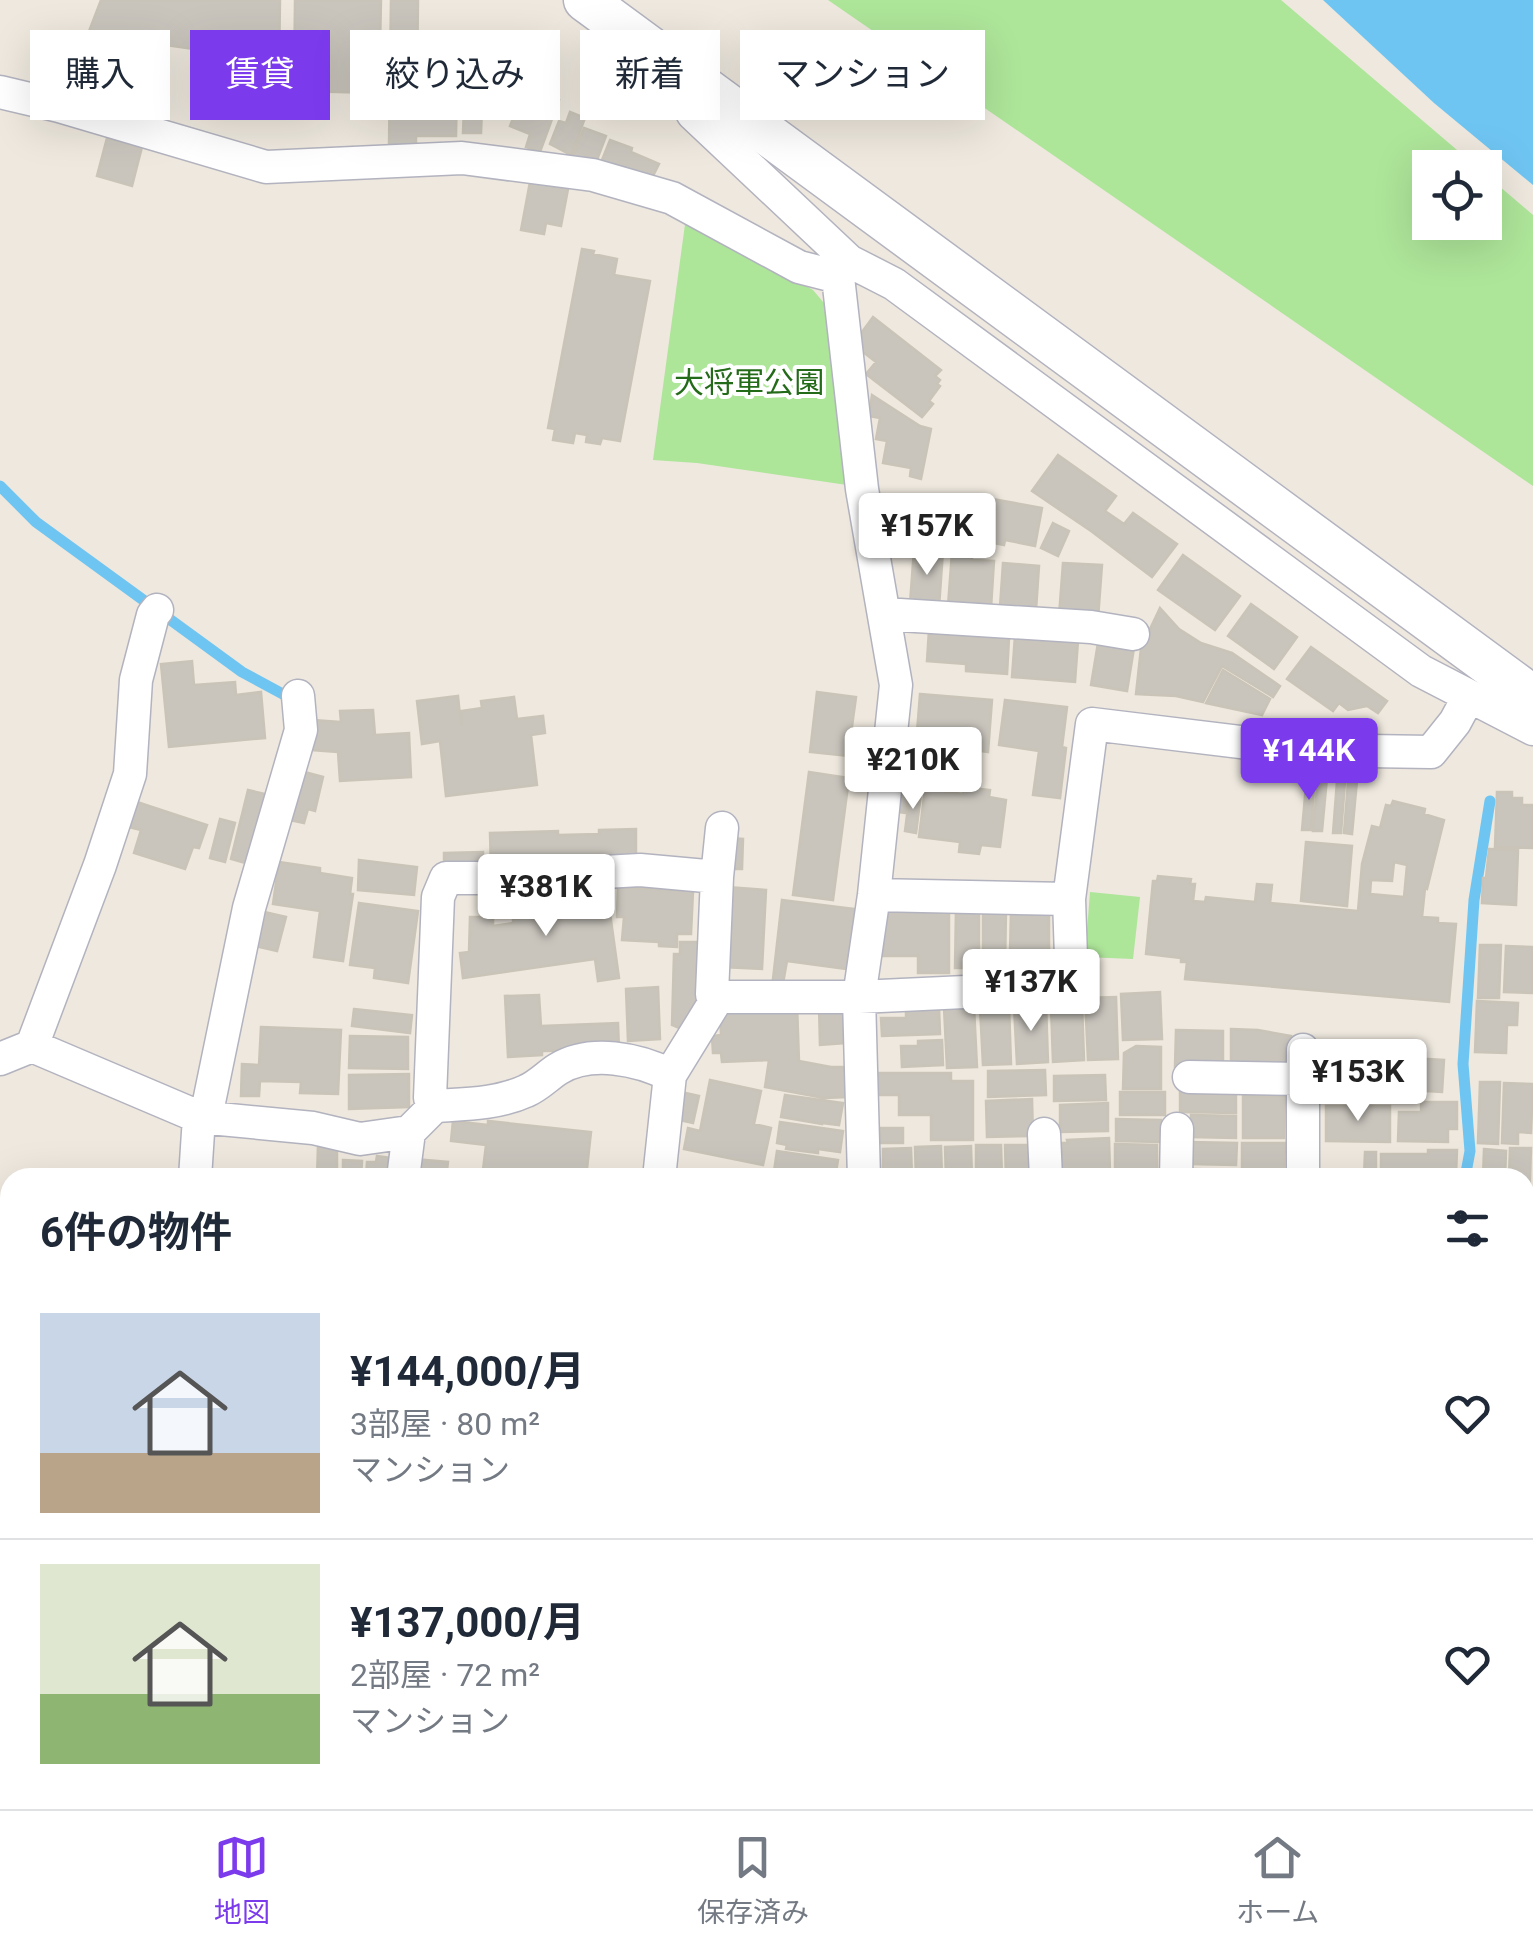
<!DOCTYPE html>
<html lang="ja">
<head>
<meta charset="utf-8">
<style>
	:root { --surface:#fff; --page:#f6f6f7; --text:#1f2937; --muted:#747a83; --line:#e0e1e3; --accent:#7c3aed }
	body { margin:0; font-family:Roboto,"Noto Sans JP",sans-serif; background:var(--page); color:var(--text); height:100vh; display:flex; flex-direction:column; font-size:38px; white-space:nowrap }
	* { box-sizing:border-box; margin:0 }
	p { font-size:32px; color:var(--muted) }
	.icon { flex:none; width:55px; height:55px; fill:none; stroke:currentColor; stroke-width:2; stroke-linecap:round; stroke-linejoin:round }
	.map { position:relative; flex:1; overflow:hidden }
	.sheet { position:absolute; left:0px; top:1168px; width:1535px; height:642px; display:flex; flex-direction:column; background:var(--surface); border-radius:30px 30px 0 0; box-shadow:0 10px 40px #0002 }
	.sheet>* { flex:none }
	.guide { position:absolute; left:30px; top:30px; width:1000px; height:90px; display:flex; gap:20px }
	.controls { position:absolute; left:1412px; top:150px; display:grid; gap:20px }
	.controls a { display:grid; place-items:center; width:90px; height:90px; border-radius:0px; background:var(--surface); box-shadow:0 10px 40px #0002; font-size:50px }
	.price { position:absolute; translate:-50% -85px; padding:0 22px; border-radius:10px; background:#fff; color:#222; font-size:32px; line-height:65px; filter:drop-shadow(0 2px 5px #0008) }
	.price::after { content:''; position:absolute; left:50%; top:60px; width:30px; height:22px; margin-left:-15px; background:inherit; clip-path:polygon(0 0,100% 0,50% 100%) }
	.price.current { background:var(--accent); color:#fff }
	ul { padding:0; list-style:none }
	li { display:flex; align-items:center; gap:30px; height:250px; padding:0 40px }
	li+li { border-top:2px solid var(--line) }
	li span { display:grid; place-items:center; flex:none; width:280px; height:200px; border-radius:0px; color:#555 }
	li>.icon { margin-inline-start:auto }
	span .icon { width:120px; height:120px; fill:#fffc; stroke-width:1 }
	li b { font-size:42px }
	h2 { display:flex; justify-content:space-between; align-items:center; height:120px; padding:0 40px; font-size:42px }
	.chip { padding:0 35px; border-radius:0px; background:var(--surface); box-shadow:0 10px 40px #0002; font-size:35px; line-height:90px }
	.chip.current { background:var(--accent); color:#fff }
	.dock { display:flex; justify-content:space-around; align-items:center; height:140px; border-top:2px solid var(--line); background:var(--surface); font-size:28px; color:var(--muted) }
	.dock a { display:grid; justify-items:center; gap:5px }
	.dock .current { color:var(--accent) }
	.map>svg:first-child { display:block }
	.green { fill:#ade599 }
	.water { fill:#6fc5f2 }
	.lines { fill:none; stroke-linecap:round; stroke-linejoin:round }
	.stream { stroke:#6fc5f2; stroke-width:11 }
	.building { fill:#c9c5bd; stroke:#c9c4b7; stroke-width:2.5; fill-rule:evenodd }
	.minor-casing { stroke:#b2b3bf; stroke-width:35 }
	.tertiary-casing { stroke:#b2b3bf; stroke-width:45 }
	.minor { stroke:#fff; stroke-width:32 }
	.tertiary { stroke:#fff; stroke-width:42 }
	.labels { text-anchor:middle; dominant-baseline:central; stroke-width:8; stroke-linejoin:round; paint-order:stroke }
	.park-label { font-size:30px; fill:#246b19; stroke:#fff }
</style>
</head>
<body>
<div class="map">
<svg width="1533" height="1809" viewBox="0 0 1533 1809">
	<rect width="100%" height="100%" fill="#eee8de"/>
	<path class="green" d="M828 0H1281L1477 167 1430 168V222H1485V174L1533 215V486Z
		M686 217 813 290 824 303 847 485 697 463 653 460Z
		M1090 892 1140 897 1133 959 1085 957Z"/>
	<path class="water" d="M1323 0H1533V185L1434 103Z"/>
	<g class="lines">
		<path class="stream" d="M0 486 36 522 157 610 242 672 292 699 293 702
			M1465 1178 1470 1151 1463 1064 1474 900 1490 801
			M122 1809 123 1800
			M755 1809 759 1800"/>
	</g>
	<path class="building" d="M101 0H280L279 65 215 64V52L88 34Z
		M295 0H381L379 93 294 91Z
		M391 0H418L417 80 457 81 456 136H416V145H389Z
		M493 45 532 75 510 103 491 89 494 81 486 74 489 70 479 63Z
		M465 82 483 83 481 133H463Z
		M533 90 559 100 540 152 526 147 530 134 510 126 517 108 520 109 523 101 528 103Z
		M570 112 585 118 571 155 550 144 559 121 566 123Z
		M584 128 606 136 595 165 573 156Z
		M107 138 142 147 132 186 97 176Z
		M610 140 632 148 631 152 659 164 651 180 600 165Z
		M530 182 568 189 561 226 546 223 544 234 521 230Z
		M582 249 594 251 593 254 617 259 614 275 650 281 620 441 602 438 600 444 586 442 587 435 575 433 573 443 553 440 555 429 548 428Z
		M873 317 941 370 935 376 940 380 937 384 940 386 929 401 933 404 922 417 866 374 876 362 858 348 863 342 859 336Z
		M872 395 920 426 931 429 921 479 910 476 911 468 883 463 887 441 876 439 880 418 869 416Z
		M1058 455 1116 496 1105 511 1124 524 1133 513 1177 544 1152 577 1091 531 1032 491Z
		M987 498 1042 508 1035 546 1005 540 1004 545 979 540Z
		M891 503 972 507 970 550 889 546Z
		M1053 523 1069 531 1058 556 1041 548Z
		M914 549 943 551 939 607 910 604Z
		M952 552 972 554V560L994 561 991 608 948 606Z
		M1183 555 1240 596 1215 630 1158 590Z
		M1003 563 1039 566 1036 610 1000 607Z
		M1063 563 1102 565 1098 619 1059 616Z
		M1251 604 1297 637 1274 669 1228 636Z
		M1160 608 1179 629 1201 643 1232 653 1280 686 1273 697 1222 666 1203 702 1176 696 1136 694 1141 648Z
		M929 630 1009 638 1007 674 966 671V664L927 661Z
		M1015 636 1078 641 1075 682 1012 677Z
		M1098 643 1134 648 1127 691 1091 685Z
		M1311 647 1387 701 1378 713 1367 706 1348 710 1339 703 1333 711 1287 679Z
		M192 661 194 685 235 682 236 695 261 692 265 738 169 747 161 664Z
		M1223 670 1270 699 1262 715 1206 703Z
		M817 692 856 697 848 756 810 752Z
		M920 694 992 700 988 752 975 750V753L916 745Z
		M458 696 461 726V711L482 708 481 701 514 697 517 719 543 716 545 733 531 735 537 785 446 796 440 741 422 744 417 701Z
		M1005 700 1067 707 1062 747 1066 748 1060 798 1033 795 1039 751 999 745Z
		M373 710 375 735 409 733 411 777 340 781 338 752 312 750 314 720 341 722 340 711Z
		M1319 767H1328L1322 831H1313Z
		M1338 768 1346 769 1341 833H1333Z
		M1349 769 1358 770 1352 834 1344 833Z
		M297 770 323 777 315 811 308 809 304 823 285 819Z
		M809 772 849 778 833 900 793 895Z
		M1307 774 1315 775 1311 830H1302Z
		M901 786 909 787 906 813 898 812Z
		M964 787 990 790 989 797 1006 800 1000 847 981 845 979 854 959 852 960 842 919 837 925 789 963 794Z
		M248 790 269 795 252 865 231 859Z
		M910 792 921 794 916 833 905 831Z
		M1497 792H1512V798H1522V805H1533L1532 848 1495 847Z
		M1393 801 1425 809 1424 814 1444 820 1427 889 1425 888 1422 917 1438 918V923L1456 924 1449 1002 1185 979 1187 962H1181V958L1146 954 1153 881H1157L1158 876 1191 879 1190 884H1195L1193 901 1205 902 1206 897 1255 902 1257 884 1272 885 1270 903 1358 911 1362 864 1372 826 1380 828 1386 805 1391 806ZM1394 862 1407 865 1404 897 1370 894 1371 880 1392 881Z
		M137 802 207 825 199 848 193 847 185 869 134 853 141 830 129 827Z
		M220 819 235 823 225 862 210 858Z
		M636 829V863L491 870 490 833 558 831V835L599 834V830Z
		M729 838 743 839 742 869H728Z
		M1306 842 1352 846 1347 906 1301 901Z
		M1489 849 1518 850 1516 905 1482 903 1483 878H1486Z
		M483 852 484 868 444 869V853Z
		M359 860 417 867 414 895 358 890Z
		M279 862 320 868V873L352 878 350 894H353L343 961 314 957 320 911 273 904Z
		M594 878 596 903 600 902V907L609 906 619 978 598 981 595 959 463 978 460 953 469 952 470 917H493V926L513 923V919L544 915V911L571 906 569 880Z
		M618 887 693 891 691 934H677V947L659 946V942L622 940 624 917H617Z
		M727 887 766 890 762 969 723 967Z
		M782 900 855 909 847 969 787 961 782 989 772 988Z
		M359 903 418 911 408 983 374 978 375 968 350 965Z
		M883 908 949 909V973H918V956H883Z
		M956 909 979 910V968H955Z
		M983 909H1006L1005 967H983Z
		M260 911 286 917 277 951 251 945Z
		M1011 911H1049V953H1054V971L1021 970V954H1010Z
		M680 942H705L703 999 689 1032 672 1025 674 954H680Z
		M1480 945H1501L1499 998H1478Z
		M1506 946 1533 947V993L1504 992Z
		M658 987 660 1039 628 1041 626 989Z
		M1160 992 1162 1039 1123 1040 1121 994Z
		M539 995 541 1026 618 1023 619 1050 542 1051V1055L508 1057 505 996Z
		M1116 997 1118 1059 1088 1060 1085 998Z
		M1477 1001 1518 1003 1517 1025H1507L1506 1053 1475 1052Z
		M1046 1004 1048 1062 1017 1064 1014 1006Z
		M1082 1004 1084 1060 1053 1062 1051 1006Z
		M797 1005 799 1061 831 1067H847L848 1097 824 1098 765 1087 769 1060 722 1062 721 1053H713L712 1036 721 1035 720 1008Z
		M844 1005 845 1043 820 1045 819 1006Z
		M1009 1006 1011 1064 983 1065 980 1007Z
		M939 1007 940 1034 882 1036 881 1018H906V1009Z
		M944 1007H974L977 1067 947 1068Z
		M354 1009 412 1015 410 1033 352 1026Z
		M261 1027 341 1030 338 1094 300 1093 301 1082 260 1081 259 1096H241L242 1064 259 1065Z
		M1231 1029 1258 1030 1291 1036 1286 1062 1280 1067H1231Z
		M1176 1030 1223 1031V1067H1175Z
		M350 1036 408 1037V1069L349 1068Z
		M942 1040 943 1065 902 1067 901 1046H918V1041Z
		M1320 1042 1385 1056 1383 1086 1318 1082Z
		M1136 1046 1161 1047V1089H1123L1124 1053Z
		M1393 1057 1444 1060 1442 1092 1407 1090 1408 1084 1392 1083Z
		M1045 1070 1046 1095 988 1097V1071Z
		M878 1073H951V1081H973V1140H931V1115H899V1095H878Z
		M409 1074V1107L349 1109V1075Z
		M1105 1075 1106 1100 1054 1101V1076Z
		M710 1080 761 1091 754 1124 771 1128 763 1165 684 1149 688 1128 700 1131Z
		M1480 1082H1500L1498 1144 1478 1143Z
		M1504 1083 1533 1084 1531 1133 1518 1132V1144L1502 1143Z
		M1180 1090H1236V1113L1180 1112Z
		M681 1092 699 1096 693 1123 675 1119Z
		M1120 1092H1165V1115H1120Z
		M785 1095 843 1103 839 1125 822 1123V1124L781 1117Z
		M1243 1096H1285L1284 1138H1243Z
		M1032 1099 1033 1136 987 1137 986 1101Z
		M1421 1102H1457V1129H1448V1142L1398 1141 1399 1112H1421Z
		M1108 1103V1131L1060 1132V1105Z
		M1326 1106H1390V1142L1326 1141Z
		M1191 1115 1236 1116V1138L1191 1137Z
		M1116 1119 1161 1120V1142L1116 1141Z
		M453 1121 488 1125V1121L591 1132 586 1178H482L486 1145 451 1141Z
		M780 1122 843 1131 840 1152 818 1149V1153L786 1149 787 1145 777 1143Z
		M880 1128H903V1143H881Z
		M1109 1138 1110 1173 1062 1174 1061 1143H1068L1067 1140Z
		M1189 1142 1237 1143 1236 1165 1189 1164Z
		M1242 1143H1285L1284 1178H1242Z
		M1115 1144 1157 1145V1171L1115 1170Z
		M318 1145 337 1146V1178H317Z
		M976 1145H1001L1002 1178H976Z
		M1005 1145H1031L1032 1178H1006Z
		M941 1146 942 1178H916L915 1147Z
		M971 1146 972 1178H946L945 1147Z
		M911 1148 912 1178H883V1149Z
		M1510 1148H1531L1529 1210H1525V1178H1509Z
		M1484 1149 1506 1151 1505 1178H1483Z
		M1428 1150H1457L1456 1175H1437V1178H1381V1154H1428Z
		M777 1151 838 1160 835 1178H773Z
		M1365 1152H1376V1178H1364Z
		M377 1156 399 1159 397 1178H366L367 1162H376Z
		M414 1159 448 1162 446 1178H412Z
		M343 1160 362 1161 361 1178H343Z
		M1192 1169 1237 1170 1236 1178H1192Z
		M1116 1173H1159V1178H1116Z
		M10 1386V1468L0 1472V1390Z
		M1525 1631 1533 1632V1742H1525Z
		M0 1671H4L10 1717V1722L0 1724Z
		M10 1754V1800H43L44 1806 10 1809 3 1755Z
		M0 1766H2L8 1809H0Z
		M417 1800H440V1809H417Z
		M446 1800H493V1809H447Z
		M528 1800H549L550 1809H529Z
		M688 1800H729L727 1809H686Z
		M870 1800H908L906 1809H868Z
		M913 1800 941 1806V1809H911Z
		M990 1800H1000L1013 1809H984Z
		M1105 1800H1172L1165 1809H1098Z
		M1377 1800H1433L1434 1809H1378Z
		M525 1801V1809H503L502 1802Z
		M105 1803 106 1809H65V1807Z"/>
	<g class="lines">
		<g class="minor-casing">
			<path id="minor" d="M662 62 693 114 849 261 894 284 1421 671 1533 729
				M0 92 59 106 266 167 462 158 593 175 672 198 799 267 838 277 849 261
				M838 277 862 489 896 685 874 895 859 997 864 1178
				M884 614 1091 627 1133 634
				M874 895 1069 899
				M718 997 712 994 717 877 722 828
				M32 1046 100 865 130 774 136 680 153 615 157 610
				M0 1059 32 1046 199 1117 313 1128 360 1139 409 1132 435 1106C465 1104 498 1104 526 1091 538 1086 547 1076 558 1069 591 1049 638 1059 670 1075L718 997H859L1072 987 1069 899 1092 724 1305 750 1431 752 1455 722 1469 696
				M1189 1077 1303 1079
				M435 1106 430 1098 438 897 446 878H497L640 870 717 877
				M1044 1134 1046 1178
				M195 1178 199 1117 208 1107 249 908 301 730 298 696
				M403 1178 409 1132
				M659 1178 670 1075
				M1176 1178 1177 1129
				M1303 1178V1050
				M1525 1240 1533 1236
				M0 1518 10 1515
				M1525 1593 1533 1596
				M0 1736 10 1734
				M568 1800 569 1809
				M847 1800 848 1809
				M1444 1800 1445 1809
				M402 1809 404 1800
				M1228 1809V1800"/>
		</g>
		<g class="tertiary-casing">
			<path id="tertiary" d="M585 0 1533 697
				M1525 1471 1533 1460
				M1273 1809 1280 1800"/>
		</g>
		<use href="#minor" class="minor"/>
		<use href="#tertiary" class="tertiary"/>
	</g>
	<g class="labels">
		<g class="park-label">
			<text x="749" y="382">大将軍公園</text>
		</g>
	</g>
</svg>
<div class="controls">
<a><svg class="icon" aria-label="locate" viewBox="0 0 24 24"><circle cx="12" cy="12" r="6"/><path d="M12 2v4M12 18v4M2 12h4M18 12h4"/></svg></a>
</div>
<b class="price" style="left:927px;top:578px">¥157K</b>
<b class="price current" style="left:1309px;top:803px">¥144K</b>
<b class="price" style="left:913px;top:812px">¥210K</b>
<b class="price" style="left:546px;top:939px">¥381K</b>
<b class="price" style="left:1031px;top:1034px">¥137K</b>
<b class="price" style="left:1358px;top:1124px">¥153K</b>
<div class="guide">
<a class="chip">購入</a>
<a class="chip current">賃貸</a>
<a class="chip">絞り込み</a>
<a class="chip">新着</a>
<a class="chip">マンション</a>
</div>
<section class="sheet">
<h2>6件の物件<svg class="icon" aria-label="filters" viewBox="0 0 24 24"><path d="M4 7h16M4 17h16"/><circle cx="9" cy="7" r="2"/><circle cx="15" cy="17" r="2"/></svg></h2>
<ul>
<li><span style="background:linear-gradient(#c9d6e8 70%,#b9a48a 0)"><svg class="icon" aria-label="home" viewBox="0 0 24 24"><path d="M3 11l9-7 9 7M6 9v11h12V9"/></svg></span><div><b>¥144,000/月</b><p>3部屋 · 80 m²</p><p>マンション</p></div><svg class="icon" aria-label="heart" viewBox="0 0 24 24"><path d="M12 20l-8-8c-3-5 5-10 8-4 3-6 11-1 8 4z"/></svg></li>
<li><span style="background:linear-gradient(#dfe7d0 65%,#8fb573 0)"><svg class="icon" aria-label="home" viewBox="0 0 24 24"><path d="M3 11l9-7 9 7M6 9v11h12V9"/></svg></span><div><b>¥137,000/月</b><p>2部屋 · 72 m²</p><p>マンション</p></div><svg class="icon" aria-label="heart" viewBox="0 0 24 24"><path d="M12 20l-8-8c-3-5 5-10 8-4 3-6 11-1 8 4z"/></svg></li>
</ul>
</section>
</div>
<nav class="dock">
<a class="current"><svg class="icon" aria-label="map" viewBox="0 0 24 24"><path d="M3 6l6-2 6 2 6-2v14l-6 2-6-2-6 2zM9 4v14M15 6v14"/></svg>地図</a>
<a><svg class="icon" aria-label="saved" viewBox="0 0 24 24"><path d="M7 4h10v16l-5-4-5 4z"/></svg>保存済み</a>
<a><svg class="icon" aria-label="home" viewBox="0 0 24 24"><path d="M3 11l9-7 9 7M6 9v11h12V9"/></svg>ホーム</a>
</nav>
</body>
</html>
